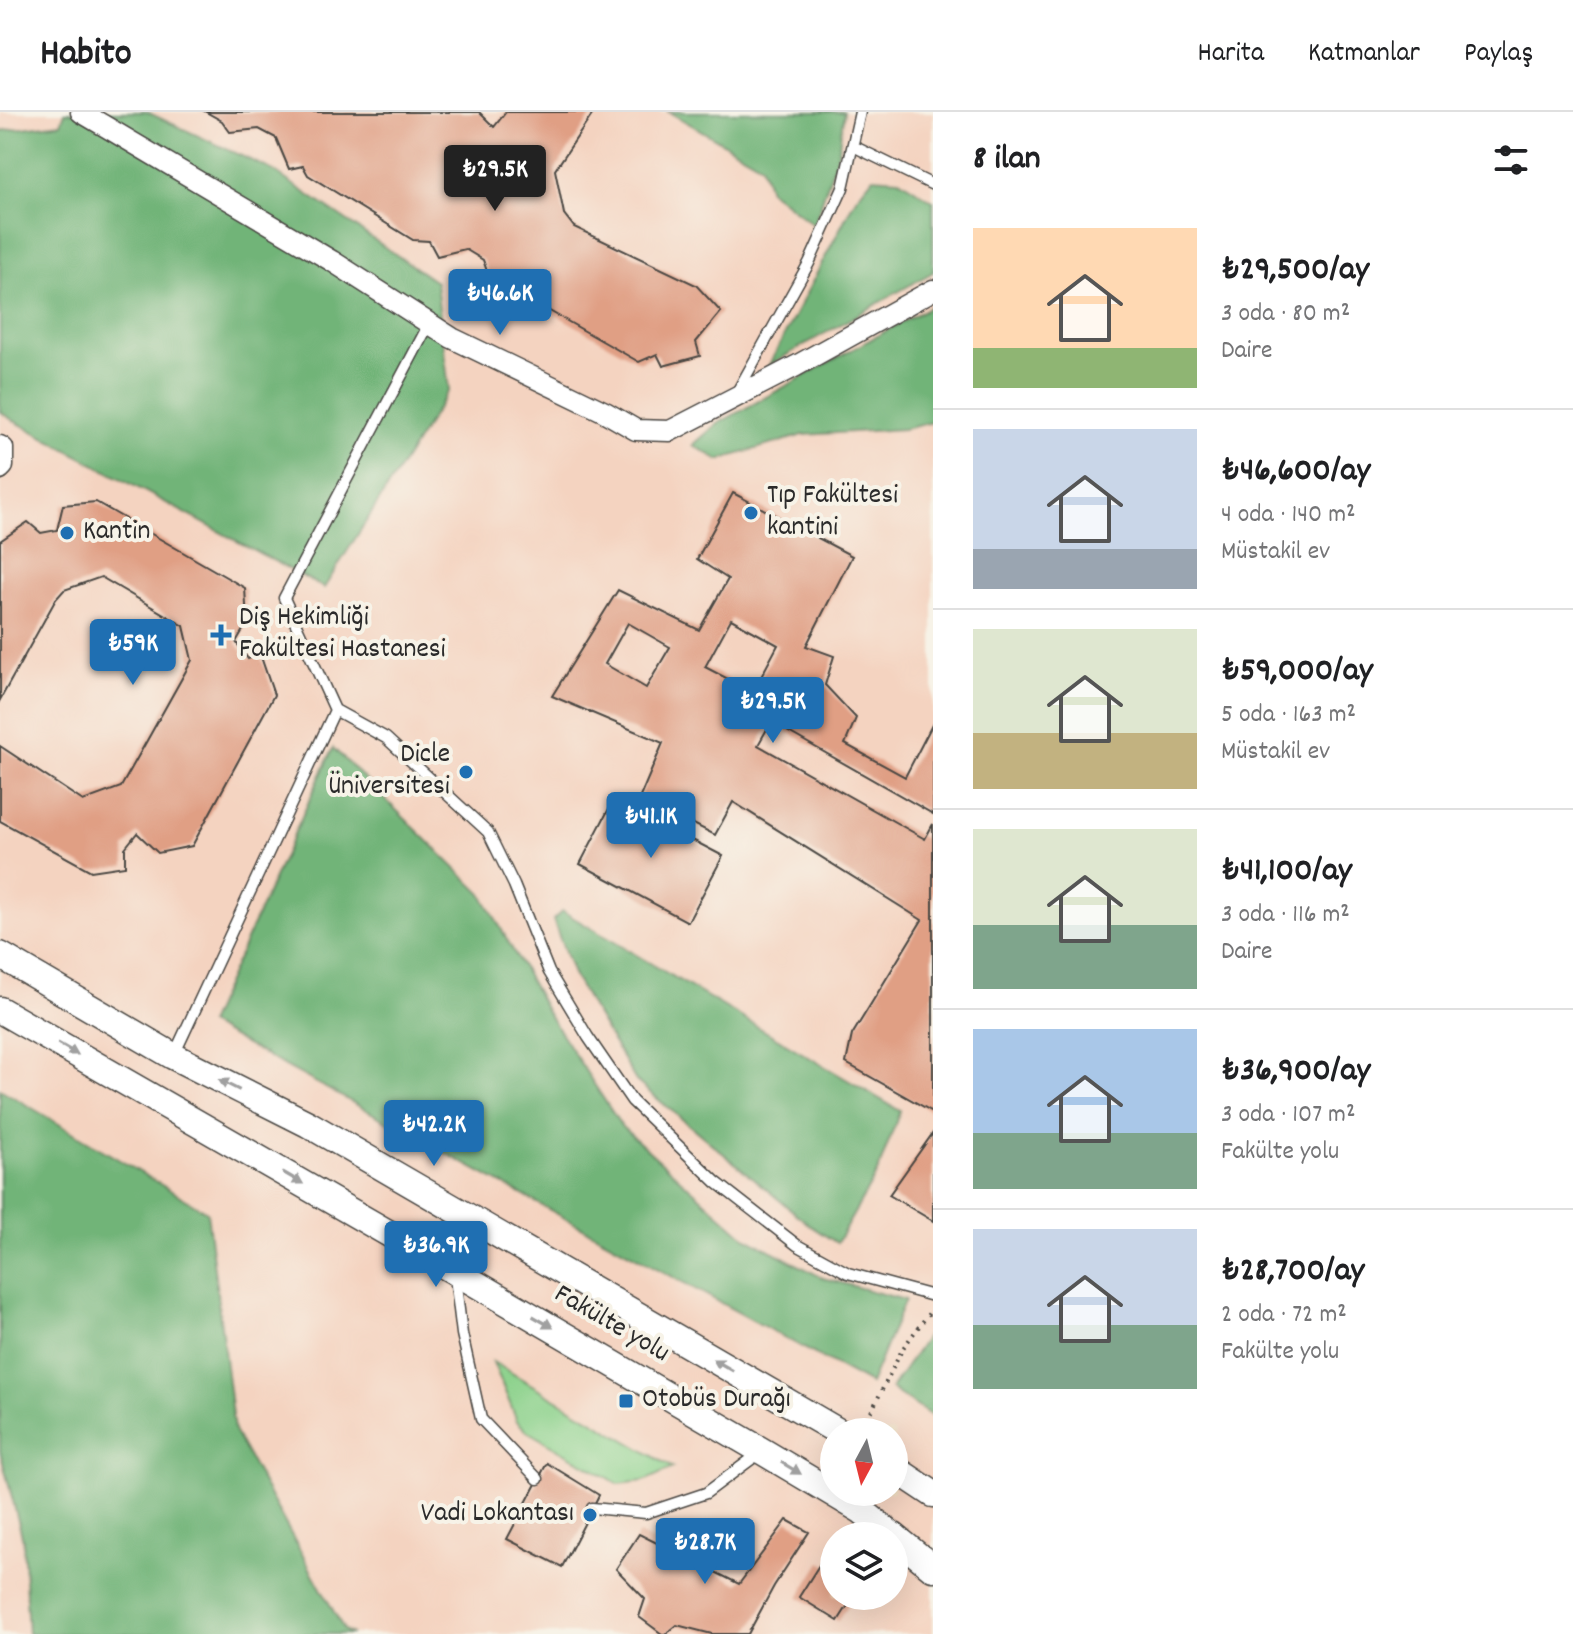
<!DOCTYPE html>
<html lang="tr">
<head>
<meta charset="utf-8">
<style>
	:root { --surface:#fff; --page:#f6f6f6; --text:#202124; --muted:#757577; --line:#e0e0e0; --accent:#1f6fb2 }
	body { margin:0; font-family:Dekko,sans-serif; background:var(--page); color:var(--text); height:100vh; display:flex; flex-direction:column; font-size:30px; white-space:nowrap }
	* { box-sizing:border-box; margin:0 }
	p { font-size:26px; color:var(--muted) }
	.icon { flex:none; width:44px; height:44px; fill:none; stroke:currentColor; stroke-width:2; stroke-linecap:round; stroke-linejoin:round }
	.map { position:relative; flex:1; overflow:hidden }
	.sheet { display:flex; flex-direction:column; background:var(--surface); width:640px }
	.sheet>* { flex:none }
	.needle { width:52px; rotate:187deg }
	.fabs { position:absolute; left:820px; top:1306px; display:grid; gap:16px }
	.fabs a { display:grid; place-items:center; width:88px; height:88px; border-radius:50%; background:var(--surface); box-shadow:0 8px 32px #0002; font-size:40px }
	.price { position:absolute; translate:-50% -68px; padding:0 18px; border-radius:8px; background:var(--accent); color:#fff; font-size:26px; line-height:52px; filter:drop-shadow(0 2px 4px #0008) }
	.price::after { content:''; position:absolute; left:50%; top:48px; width:24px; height:18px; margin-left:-12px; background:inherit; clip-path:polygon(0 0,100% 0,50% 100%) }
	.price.active { background:#222; color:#fff }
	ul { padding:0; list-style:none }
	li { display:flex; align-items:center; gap:24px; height:200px; padding:0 40px }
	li+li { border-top:2px solid var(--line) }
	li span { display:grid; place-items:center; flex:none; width:224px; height:160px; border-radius:0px; color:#555 }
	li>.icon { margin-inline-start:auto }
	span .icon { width:96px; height:96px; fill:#fffc; stroke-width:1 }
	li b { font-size:34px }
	h2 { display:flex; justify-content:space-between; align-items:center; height:96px; padding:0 40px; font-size:34px }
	header { display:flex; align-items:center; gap:48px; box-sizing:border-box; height:112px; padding:0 40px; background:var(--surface); border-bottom:2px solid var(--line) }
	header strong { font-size:38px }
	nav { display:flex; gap:44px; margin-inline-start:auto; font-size:28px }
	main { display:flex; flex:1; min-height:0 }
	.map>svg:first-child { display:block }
	.built { fill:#f4d3c0; fill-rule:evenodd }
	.green { fill:#8cd28c; stroke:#5c7e5c; stroke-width:2 }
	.forest { fill:#71b478; stroke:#4e7052; stroke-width:2 }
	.building { fill:#e09f84; fill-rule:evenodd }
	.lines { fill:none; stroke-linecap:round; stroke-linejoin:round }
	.service-casing { stroke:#494642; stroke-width:13 }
	.minor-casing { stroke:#494642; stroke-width:23 }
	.tertiary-casing { stroke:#494642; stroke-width:29 }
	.path { stroke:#494642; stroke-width:4; stroke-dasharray:2 6; stroke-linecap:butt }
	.service { stroke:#fff; stroke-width:10 }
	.minor { stroke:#fff; stroke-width:20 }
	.tertiary { stroke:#fff; stroke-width:26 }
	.oneway { fill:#a0a0a0 }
	.poi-dot { fill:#1f6fb2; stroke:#f7f3e8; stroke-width:3 }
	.labels { text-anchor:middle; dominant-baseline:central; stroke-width:8; stroke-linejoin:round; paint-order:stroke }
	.poi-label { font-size:28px; fill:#2b2b2b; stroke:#f7f3e8; text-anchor:start }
	.street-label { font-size:28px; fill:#2b2b2b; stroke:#f7f3e8 }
</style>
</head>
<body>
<header>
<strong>Habito</strong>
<nav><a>Harita</a><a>Katmanlar</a><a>Paylaş</a></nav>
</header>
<main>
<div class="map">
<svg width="933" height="1522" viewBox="0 0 933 1522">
	<rect width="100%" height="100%" fill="#f7f3e8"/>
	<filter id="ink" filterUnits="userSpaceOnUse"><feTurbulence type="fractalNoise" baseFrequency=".0125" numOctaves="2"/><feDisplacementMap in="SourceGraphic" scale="16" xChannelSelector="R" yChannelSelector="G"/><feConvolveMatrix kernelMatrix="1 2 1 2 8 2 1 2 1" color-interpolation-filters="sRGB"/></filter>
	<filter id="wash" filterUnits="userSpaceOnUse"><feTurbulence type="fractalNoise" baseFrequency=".006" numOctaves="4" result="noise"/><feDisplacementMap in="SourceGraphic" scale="32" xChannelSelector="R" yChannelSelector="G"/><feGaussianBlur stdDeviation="1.8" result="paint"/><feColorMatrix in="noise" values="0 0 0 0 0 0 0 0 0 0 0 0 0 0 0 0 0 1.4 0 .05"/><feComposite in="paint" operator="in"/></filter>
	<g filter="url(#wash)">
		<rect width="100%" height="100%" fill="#f0e0c2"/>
		<path class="built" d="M0 0H933V1522H0ZM834 1320H894V1380H834ZM834 1424H894V1484H834Z"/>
		<path class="green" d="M493 1250 673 1356 644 1369 619 1372 527 1319 517 1309Z"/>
		<path class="forest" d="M65 0H147L272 58 436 170 449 278 324 476 14 309 0 300V19L61 11Z
			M669 0H844L838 41 814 113 769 78 761 53Z
			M873 65 899 67 933 89V160L769 253 856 86Z
			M933 193V310L904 317 803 323 719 348 693 333 717 312Z
			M333 636 482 782 547 900 622 1015 745 1125 823 1166 905 1188 870 1272 208 912Z
			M562 799 900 999 877 1061 837 1131 812 1115 636 969 574 865 553 808Z
			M0 977 207 1100 234 1319 344 1518 352 1522H28L23 1428 0 1339Z
			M933 1215V1305L891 1277Z"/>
		<g id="blocks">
			<path class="building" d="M206 0H479L494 15 506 0H594L555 58 564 102 574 115 696 173 721 200 696 230 700 244 663 254 657 242 639 250 509 176H493L483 148 465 137 437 144 429 129 413 128 308 63 303 54 289 57 276 26 259 17 230 20 222 9Z
				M733 381 852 444 806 534 834 544 825 573 856 606 845 632 905 665 933 611V702L771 610 758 633 925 727 933 712V1000L846 951 852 923 922 808 733 690 715 723 640 685 663 631 552 584 618 478 699 518 728 467 697 447ZM731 507 778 533 753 580 705 555ZM628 511 670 535 646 576 605 552Z
				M96 390 245 476 247 511 236 530 248 547 260 542 274 583 192 734 158 741 137 721 125 736V754L91 759 0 709V634L83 689 121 675 192 548 184 514 101 465 64 478 56 487 0 588V429L28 410 41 421 57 418 63 393Z
				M614 687 723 744 688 810 580 752Z
				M933 1021V1109L889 1083Z
				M547 1351 599 1383 562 1455 507 1427Z
				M787 1408 809 1420 774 1474 748 1522H712L677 1513 666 1522H662L639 1505 645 1487 616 1457 639 1422 739 1472Z
				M821 1450 834 1457V1484H854L838 1509 799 1485Z"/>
		</g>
	</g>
	<g filter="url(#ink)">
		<use href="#blocks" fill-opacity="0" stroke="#494642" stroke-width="2"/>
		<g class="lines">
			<g class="service-casing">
				<path id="service" d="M853 34 933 73
					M736 282 809 151 843 76 860 0
					M335 598 386 626 488 720 514 773 549 860 588 925 632 989 716 1070 797 1133 848 1161 933 1184
					M174 943 335 598 284 486 429 212
					M455 1165 462 1222 481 1307 538 1367
					M592 1396 646 1401 706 1381 761 1340"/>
			</g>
			<g class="minor-casing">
				<path id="minor" d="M81 0 332 149 452 226 605 300 636 318 670 319 796 254 933 178
					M0 334 3 336V354L0 357"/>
			</g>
			<g class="tertiary-casing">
				<path id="tertiary" d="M0 843 173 944 308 1012 839 1320
					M0 898 454 1159 762 1339 861 1398 893 1424
					M894 1356 933 1382
					M894 1424 933 1456"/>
			</g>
			<path class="path" d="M864 1314 903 1236 929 1201"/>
			<use href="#service" class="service"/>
			<use href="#minor" class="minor"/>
			<use href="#tertiary" class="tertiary"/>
		</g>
		<defs><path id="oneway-solid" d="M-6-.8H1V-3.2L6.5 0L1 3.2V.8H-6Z" transform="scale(2)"/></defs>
		<g class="oneway">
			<use href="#oneway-solid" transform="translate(68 937) rotate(30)"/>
			<use href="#oneway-solid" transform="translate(229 973) rotate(-153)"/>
			<use href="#oneway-solid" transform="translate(293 1066) rotate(30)"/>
			<use href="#oneway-solid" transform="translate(543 1210) rotate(30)"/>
			<use href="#oneway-solid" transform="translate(723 1253) rotate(-150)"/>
			<use href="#oneway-solid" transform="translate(791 1356) rotate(31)"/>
		</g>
	</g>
	<g class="poi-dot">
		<circle cx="751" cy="401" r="8"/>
		<circle cx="67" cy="421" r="8"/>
		<path d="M217 511h8v8h8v8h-8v8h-8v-8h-8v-8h8z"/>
		<circle cx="466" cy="660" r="8"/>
		<rect x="618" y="1281" width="16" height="16" rx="4"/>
		<circle cx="590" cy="1403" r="8"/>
	</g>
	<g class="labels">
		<g class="poi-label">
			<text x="767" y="385">Tıp Fakültesi<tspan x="767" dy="32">kantini</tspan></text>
			<text x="83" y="421">Kantin</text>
			<text x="239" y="507">Diş Hekimliği<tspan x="239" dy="32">Fakültesi Hastanesi</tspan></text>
			<text x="450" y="644" text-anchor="end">Dicle<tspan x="450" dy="32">Üniversitesi</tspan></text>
			<text x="642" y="1289">Otobüs Durağı</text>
			<text x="574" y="1403" text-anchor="end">Vadi Lokantası</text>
		</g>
		<g class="street-label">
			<text transform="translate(611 1213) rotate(30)">Fakülte yolu</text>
		</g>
	</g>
</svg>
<div class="fabs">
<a><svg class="needle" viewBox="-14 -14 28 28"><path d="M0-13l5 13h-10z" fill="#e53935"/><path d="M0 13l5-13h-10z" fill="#757577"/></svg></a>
<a><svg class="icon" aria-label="layers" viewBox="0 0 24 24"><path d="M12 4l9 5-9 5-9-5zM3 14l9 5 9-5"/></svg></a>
</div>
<b class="price active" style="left:495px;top:101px">₺29.5K</b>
<b class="price" style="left:500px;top:225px">₺46.6K</b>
<b class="price" style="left:133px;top:575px">₺59K</b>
<b class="price" style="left:773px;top:633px">₺29.5K</b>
<b class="price" style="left:651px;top:748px">₺41.1K</b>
<b class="price" style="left:434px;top:1056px">₺42.2K</b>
<b class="price" style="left:436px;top:1177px">₺36.9K</b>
<b class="price" style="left:705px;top:1474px">₺28.7K</b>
</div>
<section class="sheet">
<h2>8 ilan<svg class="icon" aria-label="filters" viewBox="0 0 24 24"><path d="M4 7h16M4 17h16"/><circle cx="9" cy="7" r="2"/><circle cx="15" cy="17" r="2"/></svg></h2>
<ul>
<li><span style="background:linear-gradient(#ffd9b3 75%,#8fb573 0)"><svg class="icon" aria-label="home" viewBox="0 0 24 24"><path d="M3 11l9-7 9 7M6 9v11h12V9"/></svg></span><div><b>₺29,500/ay</b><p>3 oda · 80 m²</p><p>Daire</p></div></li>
<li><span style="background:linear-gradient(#c9d6e8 75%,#9aa5b1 0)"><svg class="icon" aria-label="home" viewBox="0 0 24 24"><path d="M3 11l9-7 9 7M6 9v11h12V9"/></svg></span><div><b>₺46,600/ay</b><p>4 oda · 140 m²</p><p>Müstakil ev</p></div></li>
<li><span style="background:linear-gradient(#dfe7d0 65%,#c2b280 0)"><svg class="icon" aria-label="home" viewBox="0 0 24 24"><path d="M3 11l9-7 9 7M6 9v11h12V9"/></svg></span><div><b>₺59,000/ay</b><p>5 oda · 163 m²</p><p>Müstakil ev</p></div></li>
<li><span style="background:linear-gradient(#dfe7d0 60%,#7fa58c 0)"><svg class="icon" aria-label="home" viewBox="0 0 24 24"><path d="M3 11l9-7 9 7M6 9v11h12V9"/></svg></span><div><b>₺41,100/ay</b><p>3 oda · 116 m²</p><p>Daire</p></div></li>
<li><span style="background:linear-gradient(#a9c7e8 65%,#7fa58c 0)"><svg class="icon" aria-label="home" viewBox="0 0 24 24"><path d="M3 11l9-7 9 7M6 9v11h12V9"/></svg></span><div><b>₺36,900/ay</b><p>3 oda · 107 m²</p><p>Fakülte yolu</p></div></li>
<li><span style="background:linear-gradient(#c9d6e8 60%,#7fa58c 0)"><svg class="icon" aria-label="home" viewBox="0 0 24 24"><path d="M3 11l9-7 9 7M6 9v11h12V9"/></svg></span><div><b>₺28,700/ay</b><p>2 oda · 72 m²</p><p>Fakülte yolu</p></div></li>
</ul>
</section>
</main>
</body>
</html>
